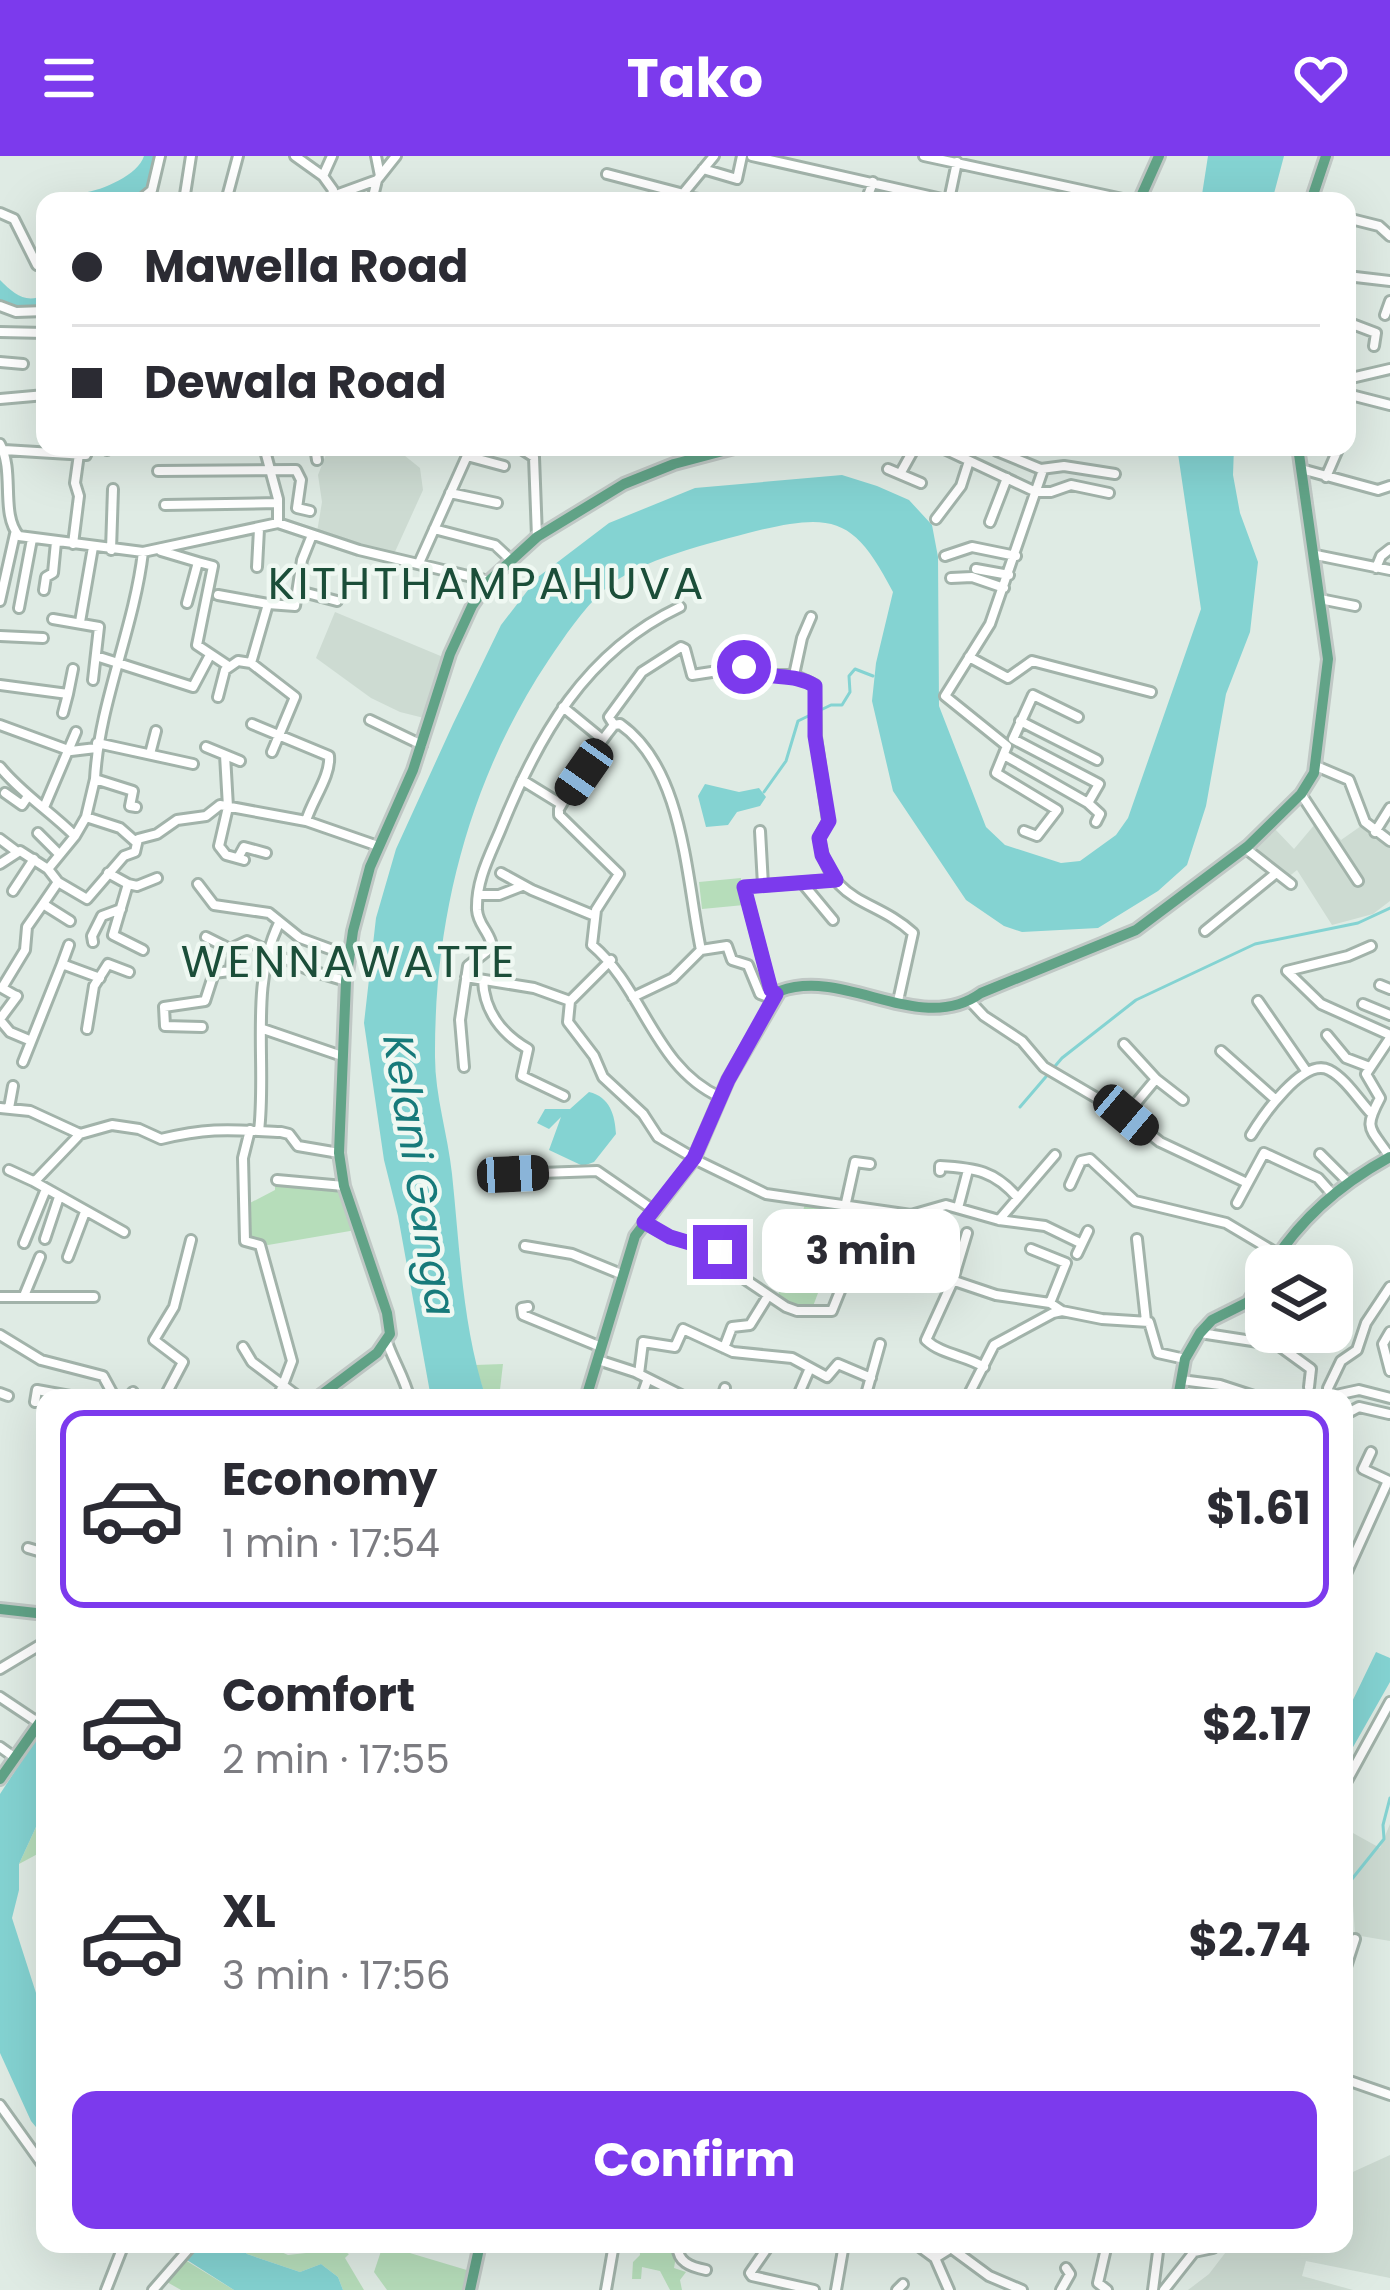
<!DOCTYPE html>
<meta charset="utf-8">
<style>
:root{--surface:#fff;--page:#f2f2f3;--text:#2b2b33;--muted:#7c7c81;--line:#e1e1e2;--accent:#7c3aed}
body{margin:0;font-family:Poppins,sans-serif;background:var(--page);color:var(--text);height:100vh;display:flex;flex-direction:column;font-size:45px;white-space:nowrap}
*{box-sizing:border-box;margin:0}
p{font-size:39px;color:var(--muted)}
.icon{flex:none;width:66px;height:66px;fill:none;stroke:currentColor;stroke-width:2;stroke-linecap:round;stroke-linejoin:round}
.map{position:relative;flex:1;overflow:hidden}
.panel{position:absolute;left:36px;top:1233px;width:1317px;height:864px;display:flex;flex-direction:column;background:var(--surface);border-radius:24px;box-shadow:0 12px 48px #0002}
.panel>*{flex:none}
.guide{position:absolute;left:36px;top:36px;width:1320px;height:264px;border-radius:24px;box-shadow:0 12px 48px #0002;display:grid;align-content:center;height:264px;padding:0 36px;background:var(--surface)}
.tools{position:absolute;left:1245px;top:1089px;display:grid;gap:24px}
.tools a{display:grid;place-items:center;width:108px;height:108px;border-radius:24px;background:var(--surface);box-shadow:0 12px 48px #0002;font-size:60px}
.end{position:absolute;width:54px;height:54px;margin:-27px;border:15px solid #7c3aed;background:#fff;box-shadow:0 0 0 6px #fff}
.from{border-radius:50%}
.bubble{position:absolute;height:84px;border-radius:24px;background:var(--surface);box-shadow:0 12px 48px #0002;font-size:39px;font-weight:700;line-height:84px;text-align:center}
.car{position:absolute;width:36px;height:72px;margin:-36px -18px;border-radius:15px;box-shadow:0 0 9px 3px #0007;background:linear-gradient(#222 24%,#8ab4d8 0 40%,#222 0 76%,#8ab4d8 0 86%,#222 0)}
.guide b{display:flex;align-items:center;gap:42px;height:114px;font-size:45px}
.guide b+b{border-top:3px solid var(--line)}
.guide i{width:30px;height:30px;background:var(--text)}
ul{padding:21px 0 0;list-style:none}
li{display:flex;align-items:center;gap:36px;height:198px;margin:0 24px 18px;padding:0 12px;border:6px solid transparent;border-radius:24px}
li div{flex:1}
li b{display:block;font-size:45px}
li em{font-style:normal;font-weight:700}
li.on{border-color:var(--accent)}
li>.icon{width:108px;height:108px;stroke-width:1.5}
.cta{display:flex;gap:24px;margin-top:auto;padding:24px 36px}
.cta a{flex:1;height:138px;border-radius:24px;background:var(--accent);color:#fff;font-size:48px;font-weight:700;line-height:138px;text-align:center}
header{display:flex;justify-content:space-between;align-items:center;height:156px;padding:0 36px;background:var(--accent);color:#fff;font-size:54px;font-weight:700}
.map>svg:first-child{display:block}
.built{fill:#cddbd2}
.green{fill:#b6ddba}
.water{fill:#84d3d2}
.lines{fill:none;stroke-linecap:round;stroke-linejoin:round}
.stream{stroke:#84d3d2;stroke-width:3}
.minor-casing{stroke:#a2b3aa;stroke-width:14}
.major-casing{stroke:#c0c8c5;stroke-width:16}
.minor{stroke:#fff;stroke-width:8}
.major{stroke:#61a387;stroke-width:10}
.route{stroke:#7c3aed;stroke-width:15}
.labels{text-anchor:middle;stroke-width:9;stroke-linejoin:round;paint-order:stroke}
.water-label{font-size:42px;font-style:italic;fill:#177a7a;stroke:#eff8f2}
.quarter-label{font-size:45px;letter-spacing:3px;fill:#1b4e39;stroke:#eff8f2}
</style>
<header><svg class="icon" aria-label="menu" viewBox="0 0 24 24"><path d="M4 6h16M4 12h16M4 18h16"/></svg>Tako<svg class="icon" aria-label="heart" viewBox="0 0 24 24"><path d="M12 20l-8-8c-3-5 5-10 8-4 3-6 11-1 8 4z"/></svg></header>
<div class="map">
<svg width="1390" height="2134" viewBox="0 0 1390 2134">
<rect width="100%" height="100%" fill="#dfebe4"/>
<!-- built -->
<path class="built" d="M 329,291 L 394,291 L 420,312 L 423,334 L 394,398 L 317,376 L 322,346 L 318,319 Z
M 335,456 L 443,501 L 424,562 L 400,556 L 371,542 L 316,502 Z
M 1321,661 L 1341,684 L 1361,670 L 1373,682 L 1390,689 L 1390,745 L 1373,758 L 1332,769 L 1297,714 L 1287,722 L 1250,694 L 1275,673 L 1294,693 Z
M 1390,1668 L 1390,1785 L 1355,1779 L 1352,1734 L 1344,1729 L 1344,1672 L 1380,1692 Z
M 1390,1999 L 1390,2122 L 1306,2105 L 1302,2120 L 1353,2134 L 1188,2134 L 1209,2118 L 1232,2088 L 1344,2088 L 1344,2020 Z"/>
<!-- green -->
<path class="green" d="M 741,722 L 744,749 L 702,753 L 699,726 Z
M 275,1026 L 341,1033 L 356,1074 L 268,1089 L 248,1084 L 248,1048 L 275,1034 Z
M 805,1048 L 847,1060 L 812,1153 L 797,1152 L 777,1143 Z
M 503,1208 L 499,1242 L 486,1242 L 475,1209 Z
M 45,1645 L 45,1694 L 19,1708 L 36,1671 L 37,1652 Z
M 238,2088 L 263,2088 L 288,2099 L 324,2095 L 305,2095 L 306,2091 L 338,2092 L 349,2098 L 345,2102 L 364,2134 L 343,2134 L 338,2121 L 321,2108 L 300,2116 L 247,2098 Z
M 639,2088 L 678,2088 L 674,2112 L 686,2116 L 680,2124 L 682,2134 L 670,2134 L 660,2115 L 642,2111 L 641,2123 L 632,2123 L 633,2106 L 640,2099 Z
M 383,2089 L 470,2115 L 465,2134 L 387,2134 L 374,2116 Z
M 185,2104 L 234,2134 L 181,2134 L 167,2126 Z"/>
<!-- water -->
<path class="water" d="M 144,0 L 157,0 L 150,29 L 134,45 L 53,45 C 65,37 70,40 83,37 C 103,34 138,19 144,0 Z
M 1208,0 L 1284,0 L 1272,45 L 1201,45 Z
M 0,124 C 14,138 25,148 45,139 L 45,153 L 24,155 L 0,148 Z
M 1177,291 L 1234,291 L 1233,319 L 1240,357 L 1258,406 L 1250,476 L 1226,538 L 1206,650 L 1187,709 L 1158,735 L 1098,772 L 1022,776 L 1004,770 L 966,744 L 893,635 L 872,545 L 876,507 L 893,436 C 855,363 835,356 756,375 C 711,387 639,403 604,434 C 582,454 565,480 548,505 C 470,622 434,761 435,901 C 435,940 448,979 452,1018 C 460,1093 462,1169 486,1242 L 431,1242 L 398,1060 L 384,1004 L 364,867 L 376,762 L 396,693 L 453,568 L 501,469 L 538,421 L 609,367 L 695,332 L 842,319 L 877,330 L 909,344 L 932,369 L 938,401 L 939,550 L 986,671 L 1005,689 L 1061,707 L 1080,705 L 1116,679 L 1128,662 L 1201,453 Z
M 705,628 L 739,636 L 759,632 L 766,641 L 760,650 L 737,656 L 728,669 L 706,671 L 698,640 Z
M 589,936 C 610,941 615,959 616,978 L 594,1006 L 583,1010 L 549,994 L 561,961 L 549,973 L 537,967 L 545,953 L 570,953 Z
M 1376,1496 L 1390,1502 L 1390,1526 L 1344,1607 L 1349,1552 Z
M 45,1569 L 45,1645 L 37,1652 L 36,1671 L 19,1708 L 19,1734 L 12,1762 L 45,1865 L 45,1982 L 31,1965 L 0,1897 L 0,1638 Z
M 162,2088 L 238,2088 L 247,2098 L 300,2116 L 321,2108 L 338,2121 L 343,2134 L 234,2134 Z"/>
<g class="lines">
<!-- stream -->
<path class="stream" d="M 764,636 L 786,605 L 798,565 L 831,549 L 842,549 L 850,536 L 849,520 L 855,513 L 873,520
M 1020,951 L 1062,902 L 1136,844 L 1255,788 L 1358,767 L 1390,752
M 1344,1733 L 1384,1683 L 1383,1669 L 1390,1642"/>
<defs>
<path id="minor" d="M 295,0 L 323,20
M 376,0 L 380,20
M 752,0 L 951,45
M 924,0 L 1132,45
M 703,13 L 737,23 L 742,0
M 607,18 L 680,37
M 333,40 L 377,24
M 679,40 L 711,45
M 949,44 L 957,6
M 139,45 L 152,34 L 160,0
M 184,45 L 191,0
M 226,45 L 238,0
M 331,45 L 333,34 L 323,20 L 332,0
M 372,45 L 377,24 L 396,0
M 677,45 L 714,0
M 866,45 L 873,26
M 0,57 L 14,63 L 37,109
M 1347,62 L 1379,70 L 1390,80
M 1347,120 L 1390,125
M 0,150 L 16,156 L 45,155
M 1385,159 L 1390,145
M 1347,166 L 1376,177 L 1374,190
M 0,176 L 45,177
M 0,206 L 23,208
M 1347,223 L 1390,213
M 1347,238 L 1390,249
M 0,243 L 45,239
M 1347,272 L 1348,270
M 0,288 C 15,316 0,358 19,380 L 143,396 L 278,367 L 359,394 L 489,425
M 107,291 L 107,294
M 264,291 L 278,343 L 278,367
M 315,291 L 317,304
M 940,291 L 1036,336 L 1051,336 L 1071,329 L 1109,337
M 996,291 L 997,295 L 1043,314 L 990,468 L 945,540 L 1007,590 L 996,617 L 1057,654 L 1037,680 L 1024,675
M 4,294 L 86,299 L 89,291
M 523,294 L 534,301 L 537,381
M 467,300 L 504,310
M 888,313 L 921,327
M 1041,313 L 1064,310 L 1115,318
M 1301,313 L 1378,334 L 1390,330
M 158,315 L 296,314 L 301,324 L 297,352 L 310,355
M 900,318 L 915,291
M 1326,321 L 1339,291
M 450,337 L 497,347
M 165,349 L 278,347
M 936,363 L 961,330 L 969,305
M 990,366 L 1007,322
M 434,373 L 495,389 L 511,404
M 73,388 L 79,340 L 75,327 L 79,298
M 111,394 L 113,333
M 161,395 L 198,406 L 187,447
M 1316,399 L 1390,414
M 945,400 L 972,391 L 1016,400
M 198,406 L 213,410 L 197,489 L 227,509
M 419,407 L 471,291
M 257,411 L 259,373
M 1376,412 L 1381,400 L 1390,393
M 976,413 L 1009,419
M 951,422 L 972,421 L 1004,432
M 44,434 L 46,421 L 53,417 L 56,386
M 299,435 L 337,445
M 218,439 L 268,448
M 1320,443 L 1355,450
M 0,445 L 15,378
M 19,452 L 32,383
M 53,463 L 99,471 L 93,524
M 80,466 L 93,391
M 0,480 L 43,482
M 96,500 L 193,531 L 210,499
M 969,501 L 1008,522 L 1032,505 L 1151,536
M 251,507 L 268,448 L 295,450 L 302,404 L 312,379
M 794,519 L 802,482 L 811,461
M 0,529 L 68,538 L 63,557
M 68,538 L 73,513
M 218,541 L 225,514 L 238,505 L 251,507 L 295,541 L 272,596
M 563,551 L 602,583
M 1078,561 L 1033,539 L 1013,583 L 1099,628 L 1088,647
M 370,564 L 422,589
M 1020,565 L 1097,604
M 252,568 L 329,600 C 331,620 312,644 306,665
M 0,569 L 71,595 L 96,592
M 614,569 C 593,595 576,624 559,653 L 559,659 L 619,718 L 596,754 L 592,789 C 644,833 654,911 720,941
M 97,587 L 193,608
M 206,591 L 240,605
M 150,598 L 156,575
M 225,599 L 228,651 L 219,690 L 226,699 L 244,704
M 1004,599 L 1088,647 L 1100,658 L 1096,666
M 1316,610 L 1349,624 L 1365,666 L 1390,685
M 0,611 C 22,638 50,655 75,680 L 86,661 L 95,623
M 522,624 L 561,648
M 5,637 L 22,649 L 28,640
M 1301,638 L 1358,725
M 45,649 L 76,576
M 136,651 L 130,650 L 133,635 L 95,623 C 99,547 134,473 143,396
M 86,661 L 120,672 L 137,687
M 760,675 L 763,729
M 1375,676 L 1390,652
M 38,677 L 59,698
M 0,683 L 16,695
M 1245,692 L 1291,728
M 238,702 L 244,691 L 266,697
M 0,708 L 20,695 L 48,713 L 75,680
M 48,713 L 58,726 L 87,743 L 124,700 L 135,696 L 138,683 L 157,678 L 177,664 L 206,660 L 220,649 L 306,665 L 378,690
M 108,717 L 128,728 L 113,779 L 143,794
M 501,717 L 532,734 L 595,760
M 58,726 L 43,748 L 70,765
M 128,728 L 137,730 L 157,722
M 198,728 L 214,749 L 269,757 L 300,782 L 349,800
M 804,729 L 833,764
M 13,735 L 34,703
M 478,739 L 499,739 L 522,730
M 1205,775 L 1275,718
M 206,781 L 230,793 L 247,785 L 309,814 L 346,825
M 93,786 L 92,780 L 102,760 L 121,753
M 69,789 L 62,808 L 100,822
M 1371,790 L 1348,800 L 1287,815 L 1321,848 L 1390,879
M 701,794 C 686,722 684,613 620,568 L 614,569 L 609,561 L 642,516 L 681,491 L 685,493 L 692,519 L 744,511 L 758,519 L 794,519 L 815,529 L 816,581 L 828,665 L 819,682 C 830,750 874,741 913,777 L 898,845
M 466,821 L 534,832 L 570,845 L 611,804
M 483,824 C 484,855 502,878 528,893 L 522,920 L 564,940
M 1380,829 L 1390,833
M 776,838 L 771,834 L 744,731 L 836,724
M 16,840 L 2,832 L 25,794 L 27,771 L 43,748
M 633,841 L 673,822 L 701,794 L 727,790 L 732,804 L 748,809 L 760,838 L 773,843
M 570,845 L 568,866 L 594,900 L 603,921 L 643,958 L 658,981 L 694,1002
M 970,845 L 984,860 L 1022,885 L 1044,911 L 1126,959 L 1160,986 L 1245,1026
M 1258,845 L 1307,916
M 1363,848 L 1390,859
M 0,863 L 17,840
M 0,864 L 10,876 L 29,884
M 202,871 L 165,870 L 164,851 L 205,845 L 214,817 L 230,815 L 235,792
M 87,873 L 94,830 L 108,808 L 129,816
M 263,873 L 342,900
M 1327,879 L 1346,902 L 1367,910
M 1390,882 L 1366,918 L 1380,942 C 1363,974 1370,971 1390,1001
M 1124,888 L 1156,923 L 1126,959
M 1221,895 L 1276,944
M 23,906 L 62,808
M 464,911 L 460,864 L 468,810 L 487,795 L 491,786 C 487,773 478,768 477,754 C 476,725 489,701 500,675 C 538,580 585,496 680,451
M 1156,923 L 1183,944
M 0,952 L 30,955 L 80,978 L 112,969 L 139,973 L 161,983 C 211,971 231,974 281,976 L 289,978 L 298,990 L 339,997
M 9,952 L 13,930
M 250,974 L 243,1002 L 245,1085 L 260,1089 L 292,1205 L 278,1242
M 259,975 C 267,908 249,829 279,767
M 1251,979 C 1262,961 1303,901 1329,914 C 1345,922 1358,943 1370,956
M 1320,998 L 1349,1027
M 694,1003 L 766,1038 L 911,1059 L 946,1049 L 999,1064 L 1045,1070 L 1080,1087
M 9,1014 L 33,1025 L 37,1023 L 80,978
M 940,1015 L 940,1010 C 976,1012 995,1015 1018,1042
M 513,1018 L 597,1015 L 655,1055
M 277,1024 L 344,1030
M 33,1025 L 124,1076
M 1070,1029 L 1081,1005 L 1090,1003 L 1135,1045 L 1226,1067 L 1278,1098
M 1237,1047 L 1264,997 L 1318,1022 L 1333,1039
M 845,1051 L 855,1006 L 870,1008
M 958,1052 L 968,1014
M 882,1057 L 898,1091 L 925,1115 L 996,1139 L 1050,1147 L 1062,1155
M 999,1064 L 1055,999
M 645,1067 L 670,1081 L 720,1096 L 740,1120 L 786,1151 L 797,1155 L 832,1155 L 855,1098 L 864,1087
M 967,1077 L 952,1127 L 926,1184 C 942,1199 965,1199 984,1211
M 45,1083 L 59,1041
M 1137,1083 L 1146,1165
M 24,1087 L 46,1033
M 525,1090 L 572,1098 L 621,1118
M 1031,1093 L 1066,1107 L 1050,1147
M 1077,1098 L 1088,1075
M 68,1101 L 85,1056
M 24,1140 L 40,1101
M 0,1141 L 94,1141
M 528,1151 L 522,1152 L 523,1159 L 601,1191
M 1390,1176 L 1383,1188 L 1390,1215
M 1200,1177 L 1278,1189 L 1311,1213 L 1309,1231
M 0,1179 L 41,1204 L 103,1220 L 115,1242
M 387,1186 C 394,1206 405,1223 409,1241 L 406,1242
M 243,1191 L 252,1206 L 300,1242
M 724,1192 L 732,1171 L 750,1169 L 768,1140
M 598,1204 L 635,1216 L 687,1242
M 639,1218 L 643,1186 L 675,1191 L 683,1173 L 733,1196 L 792,1202 L 827,1221 L 838,1208 L 871,1222
M 1181,1224 L 1220,1229 L 1260,1242
M 0,1237 L 8,1240
M 129,1242 L 133,1236
M 164,1242 L 183,1206 L 154,1184 L 174,1151 L 191,1084
M 641,1242 L 647,1225
M 722,1242 L 725,1232
M 797,1242 L 810,1212
M 865,1242 L 880,1188
M 967,1242 L 994,1189 L 1053,1157 L 1062,1155 L 1102,1163 L 1149,1166 L 1158,1197 L 1185,1203
M 1390,1242 L 1359,1234 L 1336,1239 L 1328,1237 L 1328,1232 L 1341,1205 L 1357,1194 L 1366,1167 L 1390,1131
M 35,1246 L 37,1234 L 81,1242
M 1344,1259 L 1359,1251 L 1389,1258
M 1371,1296 L 1363,1313 L 1389,1325
M 28,1392 L 45,1397
M 1344,1422 L 1388,1325
M 0,1513 L 45,1486
M 0,1541 L 39,1567
M 0,1591 L 14,1601
M 1344,1630 L 1390,1546
M 1344,1817 L 1355,1783
M 1344,1923 L 1390,1939
M 0,1949 L 45,2012
M 678,2088 C 676,2106 691,2111 706,2114
M 770,2088 L 750,2117 L 752,2120 L 814,2134
M 916,2088 L 935,2102 L 949,2134
M 935,2102 L 951,2092 L 989,2120 L 1022,2134
M 106,2134 L 124,2088
M 153,2134 L 193,2088
M 606,2134 L 614,2088
M 836,2134 L 844,2088
M 897,2134 L 903,2128
M 1061,2134 L 1070,2118 L 1066,2112
M 1107,2134 L 1098,2127 L 1107,2088
M 1153,2134 L 1159,2088
M 1164,2134 L 1194,2096 L 1213,2092"/>
<path id="major" d="M 1139,45 L 1159,0
M 1311,45 L 1326,0
M 1271,1110 C 1300,1063 1342,1027 1390,1001
M 317,1242 L 377,1197 L 390,1178 L 387,1157 L 344,1030 L 339,997 L 346,825 L 353,775 L 370,711 L 413,614 L 450,498 L 472,450 L 489,425 L 537,381 L 624,328 L 674,308 L 738,291
M 586,1242 L 635,1080 L 694,1003 L 728,924 L 780,835 C 846,811 920,881 981,837 L 1136,774 L 1248,690 L 1301,638 L 1314,617 L 1328,503 L 1298,291
M 1178,1242 L 1185,1203 L 1200,1177 L 1212,1164 L 1248,1146 L 1266,1117
M 0,1453 L 45,1458
M 0,1623 L 45,1559
M 470,2134 L 480,2088"/>
</defs>
<!-- minor casing -->
<use href="#minor" class="minor-casing"/>
<!-- major casing -->
<use href="#major" class="major-casing"/>
<!-- minor -->
<use href="#minor" class="minor"/>
<!-- major -->
<use href="#major" class="major"/>
</g>
<g class="lines">
<!-- route -->
<path class="route" d="M 720,1096 L 670,1081 L 644,1066 L 694,1002 L 728,924 L 776,838 L 771,834 L 744,731 L 836,724 L 822,699 L 819,682 L 829,665 L 815,580 L 815,530 C 792,515 766,526 744,511"/>
</g>
<g class="labels">
<!-- water labels -->
<g class="water-label">
<text transform="translate(420 1019) rotate(81)" y="15">Kelani Ganga</text>
</g>
<!-- quarter labels -->
<g class="quarter-label">
<text x="487" y="443">KITHTHAMPAHUVA</text>
<text x="349" y="821">WENNAWATTE</text>
</g>
</g>
</svg>
<div class="tools">
<a><svg class="icon" aria-label="layers" viewBox="0 0 24 24"><path d="M12 4l9 5-9 5-9-5zM3 14l9 5 9-5"/></svg></a>
</div>
<i class="end from" style="left:744px;top:511px"></i>
<i class="end" style="left:720px;top:1096px"></i>
<div class="bubble" style="left:762px;top:1053px;width:198px">3 min</div>
<i class="car" style="left:584px;top:616px;rotate:215deg"></i>
<i class="car" style="left:1126px;top:959px;rotate:130deg"></i>
<i class="car" style="left:513px;top:1018px;rotate:87deg"></i>
<div class="guide">
<b><i class="from"></i>Mawella Road</b>
<b><i></i>Dewala Road</b>
</div>
<section class="panel">
<ul>
<li class="on"><svg class="icon" aria-label="car" viewBox="0 0 24 24"><path d="M5 17H2v-5l4-1 3-4h7l3 4 3 1v5h-3M9 17h6M6 11h13"/><circle cx="7" cy="17" r="2"/><circle cx="17" cy="17" r="2"/></svg><div><b>Economy</b><p>1 min · 17:54</p></div><em>$1.61</em></li>
<li><svg class="icon" aria-label="car" viewBox="0 0 24 24"><path d="M5 17H2v-5l4-1 3-4h7l3 4 3 1v5h-3M9 17h6M6 11h13"/><circle cx="7" cy="17" r="2"/><circle cx="17" cy="17" r="2"/></svg><div><b>Comfort</b><p>2 min · 17:55</p></div><em>$2.17</em></li>
<li><svg class="icon" aria-label="car" viewBox="0 0 24 24"><path d="M5 17H2v-5l4-1 3-4h7l3 4 3 1v5h-3M9 17h6M6 11h13"/><circle cx="7" cy="17" r="2"/><circle cx="17" cy="17" r="2"/></svg><div><b>XL</b><p>3 min · 17:56</p></div><em>$2.74</em></li>
</ul>
<div class="cta"><a>Confirm</a></div>
</section>
</div>
